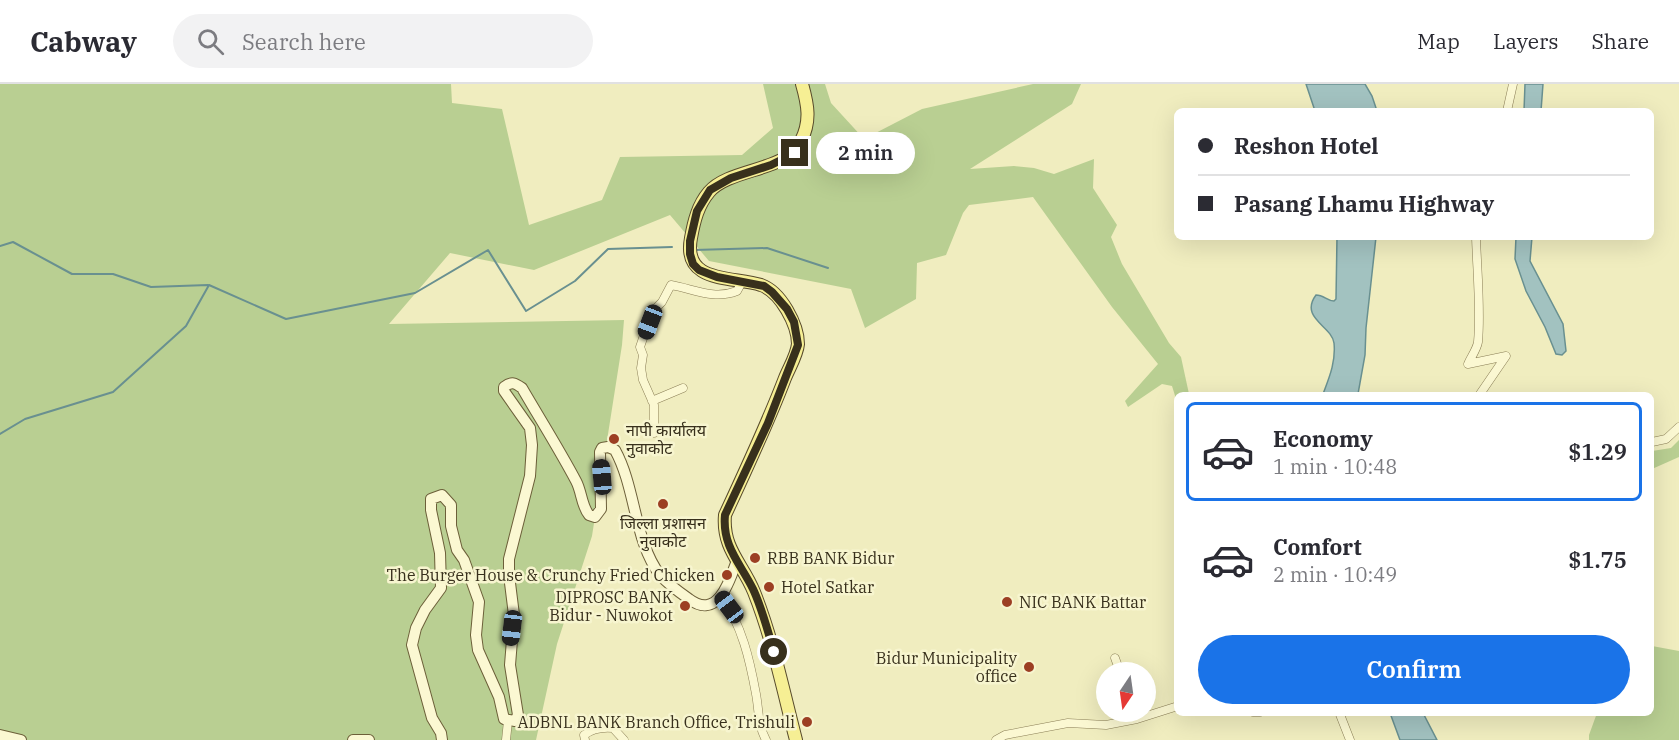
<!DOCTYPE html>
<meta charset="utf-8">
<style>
:root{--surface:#fff;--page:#f2f2f3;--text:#2b2b33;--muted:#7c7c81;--line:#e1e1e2;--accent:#1a73e8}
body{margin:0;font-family:"IBM Plex Serif","Noto Sans Devanagari",serif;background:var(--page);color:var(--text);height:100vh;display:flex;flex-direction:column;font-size:22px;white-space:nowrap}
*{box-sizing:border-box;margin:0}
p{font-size:20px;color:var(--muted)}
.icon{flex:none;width:33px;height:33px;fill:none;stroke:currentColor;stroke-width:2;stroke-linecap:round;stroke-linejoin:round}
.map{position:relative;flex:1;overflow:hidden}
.drawer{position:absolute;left:1174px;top:308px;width:480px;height:324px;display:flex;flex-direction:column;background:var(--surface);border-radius:9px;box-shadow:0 6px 24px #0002}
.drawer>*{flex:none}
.banner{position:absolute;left:1174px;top:24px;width:480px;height:132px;border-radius:9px;box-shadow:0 6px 24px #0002;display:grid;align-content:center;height:132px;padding:0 24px;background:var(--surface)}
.needle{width:39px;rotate:193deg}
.fabs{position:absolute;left:1096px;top:578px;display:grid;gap:12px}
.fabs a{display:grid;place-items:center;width:60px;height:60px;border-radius:50%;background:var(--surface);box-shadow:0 6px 24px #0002;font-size:30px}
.end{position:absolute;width:27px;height:27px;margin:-14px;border:8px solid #38301c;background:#fff;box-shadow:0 0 0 3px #fff}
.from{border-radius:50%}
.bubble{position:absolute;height:42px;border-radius:21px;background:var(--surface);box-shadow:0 6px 24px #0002;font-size:20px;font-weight:600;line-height:42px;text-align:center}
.car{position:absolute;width:18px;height:36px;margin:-18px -9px;border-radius:8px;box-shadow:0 0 4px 2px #0007;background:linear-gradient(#222 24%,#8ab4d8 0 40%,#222 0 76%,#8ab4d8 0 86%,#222 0)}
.banner b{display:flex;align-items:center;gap:21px;height:57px;font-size:22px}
.banner b+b{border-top:2px solid var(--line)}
.banner i{width:15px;height:15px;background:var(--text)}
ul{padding:10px 0 0;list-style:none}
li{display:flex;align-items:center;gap:18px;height:99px;margin:0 12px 9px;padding:0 12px;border:3px solid transparent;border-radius:9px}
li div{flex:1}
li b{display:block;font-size:22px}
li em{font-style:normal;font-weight:600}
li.on{border-color:var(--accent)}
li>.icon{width:54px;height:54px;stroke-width:1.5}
.cta{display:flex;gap:12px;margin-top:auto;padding:12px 24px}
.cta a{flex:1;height:69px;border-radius:36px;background:var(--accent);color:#fff;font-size:24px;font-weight:600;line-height:69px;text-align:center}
header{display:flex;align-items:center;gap:36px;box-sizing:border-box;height:84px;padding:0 30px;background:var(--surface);border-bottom:2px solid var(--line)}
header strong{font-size:28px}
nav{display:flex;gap:33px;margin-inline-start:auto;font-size:21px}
.search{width:420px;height:54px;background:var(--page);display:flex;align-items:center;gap:15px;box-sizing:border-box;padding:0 21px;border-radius:33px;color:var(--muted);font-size:22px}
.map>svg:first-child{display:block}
.green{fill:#b9cf92}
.water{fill:#a2c2c0;stroke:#699090;stroke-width:1.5}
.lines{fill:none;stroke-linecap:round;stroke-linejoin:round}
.stream{stroke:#699090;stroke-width:2}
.street-casing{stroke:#8a7e56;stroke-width:9}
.secondary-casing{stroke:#6c5f39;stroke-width:12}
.primary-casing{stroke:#574a2b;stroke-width:14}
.street{stroke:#fbf8d2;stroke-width:8}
.secondary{stroke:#fbf8d2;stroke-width:10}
.primary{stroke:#f6ef94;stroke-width:12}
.route{stroke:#38301c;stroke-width:8}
.poi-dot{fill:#9c3f23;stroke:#f7f5cf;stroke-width:2}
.labels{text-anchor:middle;stroke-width:5;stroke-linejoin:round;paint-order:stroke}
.poi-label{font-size:16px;fill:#38301c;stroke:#f7f5cf;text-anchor:start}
</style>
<header>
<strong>Cabway</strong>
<div class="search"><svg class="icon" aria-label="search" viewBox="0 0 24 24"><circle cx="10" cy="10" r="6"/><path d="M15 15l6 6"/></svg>Search here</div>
<nav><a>Map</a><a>Layers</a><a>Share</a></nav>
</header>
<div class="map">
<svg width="1679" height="656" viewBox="0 0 1679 656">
<rect width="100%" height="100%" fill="#f0edbf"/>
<!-- green -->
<path class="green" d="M 0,0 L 451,0 L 452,19 L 502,25 L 529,141 L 602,116 L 620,73 L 742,71 L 773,44 L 763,0 L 825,0 L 831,19 L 864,55 L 922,25 L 1033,0 L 1081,0 L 1072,20 L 970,85 L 1014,82 L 1034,84 L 1054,90 L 1094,75 L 1093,104 L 1117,141 L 1111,153 L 1122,180 L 1169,259 L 1181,273 L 1189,310 L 1178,310 L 1177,318 L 1172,302 L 1162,300 L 1128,323 L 1125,317 L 1158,280 L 1112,223 L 1033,113 L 969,121 L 963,129 L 946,171 L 917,179 L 916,215 L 865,244 L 851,205 L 709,177 L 670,131 L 534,186 L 450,169 L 389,240 L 624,236 L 622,261 L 592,452 L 557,560 L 536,656 L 0,656 Z
M 1679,356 L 1679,373 L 1652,385 L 1652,367 L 1671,364 Z
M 1652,562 L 1679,567 L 1679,656 L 1589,656 L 1589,651 L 1597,629 L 1652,628 Z"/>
<!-- water -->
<path class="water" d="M 1306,0 L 1365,0 L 1372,12 L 1377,27 L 1315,27 Z
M 1525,0 L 1543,0 L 1541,27 L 1524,27 Z
M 1337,153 L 1376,153 L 1366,244 L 1365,271 L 1358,310 L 1323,310 C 1329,294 1336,278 1334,259 C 1332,242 1299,234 1316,211 C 1324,211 1327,217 1334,217 L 1336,215 Z
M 1516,153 L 1532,153 L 1530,177 L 1563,240 L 1566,267 L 1562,271 L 1556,270 L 1545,243 L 1526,207 L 1515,175 Z
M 1390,629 L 1423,629 L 1437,656 L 1400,656 Z"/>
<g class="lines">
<!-- stream -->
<path class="stream" d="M 0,162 L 13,158 L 72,190 L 113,190 L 151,203 L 208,201
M 694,166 L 767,164 L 828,184
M 0,350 L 25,335 L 113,308 L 186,242 L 209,201 L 286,235 L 415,209 L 488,166 L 526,227 L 575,197 L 608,165 L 672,163"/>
<defs>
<path id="street" d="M 1507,27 L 1513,0
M 1476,153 C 1477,186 1481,226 1478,258 C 1477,265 1471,273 1468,280 L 1506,272 L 1480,310
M 652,317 L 683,304
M 654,349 L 654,321 L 643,296 L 641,284 L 643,271 L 640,263 L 652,228 L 662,218 L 671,201 C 694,205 714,216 737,207 L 743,196
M 1652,358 L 1666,355 L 1679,343
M 721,513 C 742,540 750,577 756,610 C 759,626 758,642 766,656
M 1115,574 L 1120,588
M 1253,628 L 1260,628
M 1339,628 L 1350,656
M 506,656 L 508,637
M 585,656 L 584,651 C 592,645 602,643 613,644 L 624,656
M 996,656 L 1005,651 L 1068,639 L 1106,641 L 1137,635 L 1178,622"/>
<path id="secondary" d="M 0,651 L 21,656
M 353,656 L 369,656
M 442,656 L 441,649 L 432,634 L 412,561 L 416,544 L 425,526 L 441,504 L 440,469 L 431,426 L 431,415 L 442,411 L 451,421 L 451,442 L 457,466 L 464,476 L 479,518 L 476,551 L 478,566 L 499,613 L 504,635 L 515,637 L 518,631 L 510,581 L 514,531 L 509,491 L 509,475 L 530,392 L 532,361 L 530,344 L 504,307 L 504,303 C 512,297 515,299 522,304 C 540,335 559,365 576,397 C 582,408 581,421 589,431 L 595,433 L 601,425 L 600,368 L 602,364 L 608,363 L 615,366 C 636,404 634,457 660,491 C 668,500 679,508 689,515 C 717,536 729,499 736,479"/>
<path id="primary" d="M 796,656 C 783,606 773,556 754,508 C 743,480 722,465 725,431 C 746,386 767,341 785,294 C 789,284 797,271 798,260 C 798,241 781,208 761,201 C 733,192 682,200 691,154 C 694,137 698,121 709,108 C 724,90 762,87 783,75 C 786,73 792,71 795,69 C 798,66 800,60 801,57 C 811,37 808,21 802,0"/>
</defs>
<!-- street casing -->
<use href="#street" class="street-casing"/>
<!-- secondary casing -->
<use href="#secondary" class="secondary-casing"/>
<!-- primary casing -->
<use href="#primary" class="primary-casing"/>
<!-- street -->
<use href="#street" class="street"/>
<!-- secondary -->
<use href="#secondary" class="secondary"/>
<!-- primary -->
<use href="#primary" class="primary"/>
</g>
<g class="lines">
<!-- route -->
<path class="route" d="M 774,568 C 768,548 762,524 753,505 C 740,479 722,462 725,431 L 768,339 L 798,261 L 794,238 L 787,225 L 772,208 L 764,202 L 717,193 L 699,186 L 693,180 L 690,170 L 690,157 L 697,127 L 710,106 L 731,94 L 771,81 L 795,69"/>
</g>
<!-- markers -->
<g class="poi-dot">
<circle cx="614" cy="355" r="6"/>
<circle cx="663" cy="420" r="6"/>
<circle cx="755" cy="474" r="6"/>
<circle cx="727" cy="491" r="6"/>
<circle cx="769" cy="503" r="6"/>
<circle cx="1007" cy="518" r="6"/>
<circle cx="685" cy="522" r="6"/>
<circle cx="1029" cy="583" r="6"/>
<circle cx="807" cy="638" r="6"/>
</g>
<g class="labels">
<!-- poi labels -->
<g class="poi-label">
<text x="626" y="352">नापी कार्यालय<tspan x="626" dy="18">नुवाकोट</tspan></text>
<text x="663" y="445" text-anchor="middle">जिल्ला प्रशासन<tspan x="663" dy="18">नुवाकोट</tspan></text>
<text x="767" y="480">RBB BANK Bidur</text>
<text x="715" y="497" text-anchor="end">The Burger House &amp; Crunchy Fried Chicken</text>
<text x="781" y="509">Hotel Satkar</text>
<text x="673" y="519" text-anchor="end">DIPROSC BANK<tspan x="673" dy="18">Bidur - Nuwokot</tspan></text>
<text x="1019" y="524">NIC BANK Battar</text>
<text x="1017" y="580" text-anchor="end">Bidur Municipality<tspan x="1017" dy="18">office</tspan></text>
<text x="795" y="644" text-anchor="end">ADBNL BANK Branch Office, Trishuli</text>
</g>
</g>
</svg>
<div class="fabs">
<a><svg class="needle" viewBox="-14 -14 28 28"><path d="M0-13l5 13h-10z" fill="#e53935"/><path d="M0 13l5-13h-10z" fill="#7c7c81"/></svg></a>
</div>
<i class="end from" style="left:774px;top:568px"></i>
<i class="end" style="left:795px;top:69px"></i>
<div class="bubble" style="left:816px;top:48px;width:99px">2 min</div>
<i class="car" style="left:650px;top:238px;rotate:201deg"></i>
<i class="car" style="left:602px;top:393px;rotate:355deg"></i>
<i class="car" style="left:729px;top:523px;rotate:323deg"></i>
<i class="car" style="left:512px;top:544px;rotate:187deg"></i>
<div class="banner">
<b><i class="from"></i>Reshon Hotel</b>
<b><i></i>Pasang Lhamu Highway</b>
</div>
<section class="drawer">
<ul>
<li class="on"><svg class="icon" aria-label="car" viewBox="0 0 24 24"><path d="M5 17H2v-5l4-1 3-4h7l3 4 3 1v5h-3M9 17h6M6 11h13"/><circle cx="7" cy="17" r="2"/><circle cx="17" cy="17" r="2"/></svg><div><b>Economy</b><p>1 min · 10:48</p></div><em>$1.29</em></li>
<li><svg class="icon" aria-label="car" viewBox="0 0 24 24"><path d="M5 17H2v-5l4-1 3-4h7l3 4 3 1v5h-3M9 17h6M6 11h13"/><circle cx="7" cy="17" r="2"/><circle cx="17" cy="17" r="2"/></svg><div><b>Comfort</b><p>2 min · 10:49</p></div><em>$1.75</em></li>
</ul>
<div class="cta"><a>Confirm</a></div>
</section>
</div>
